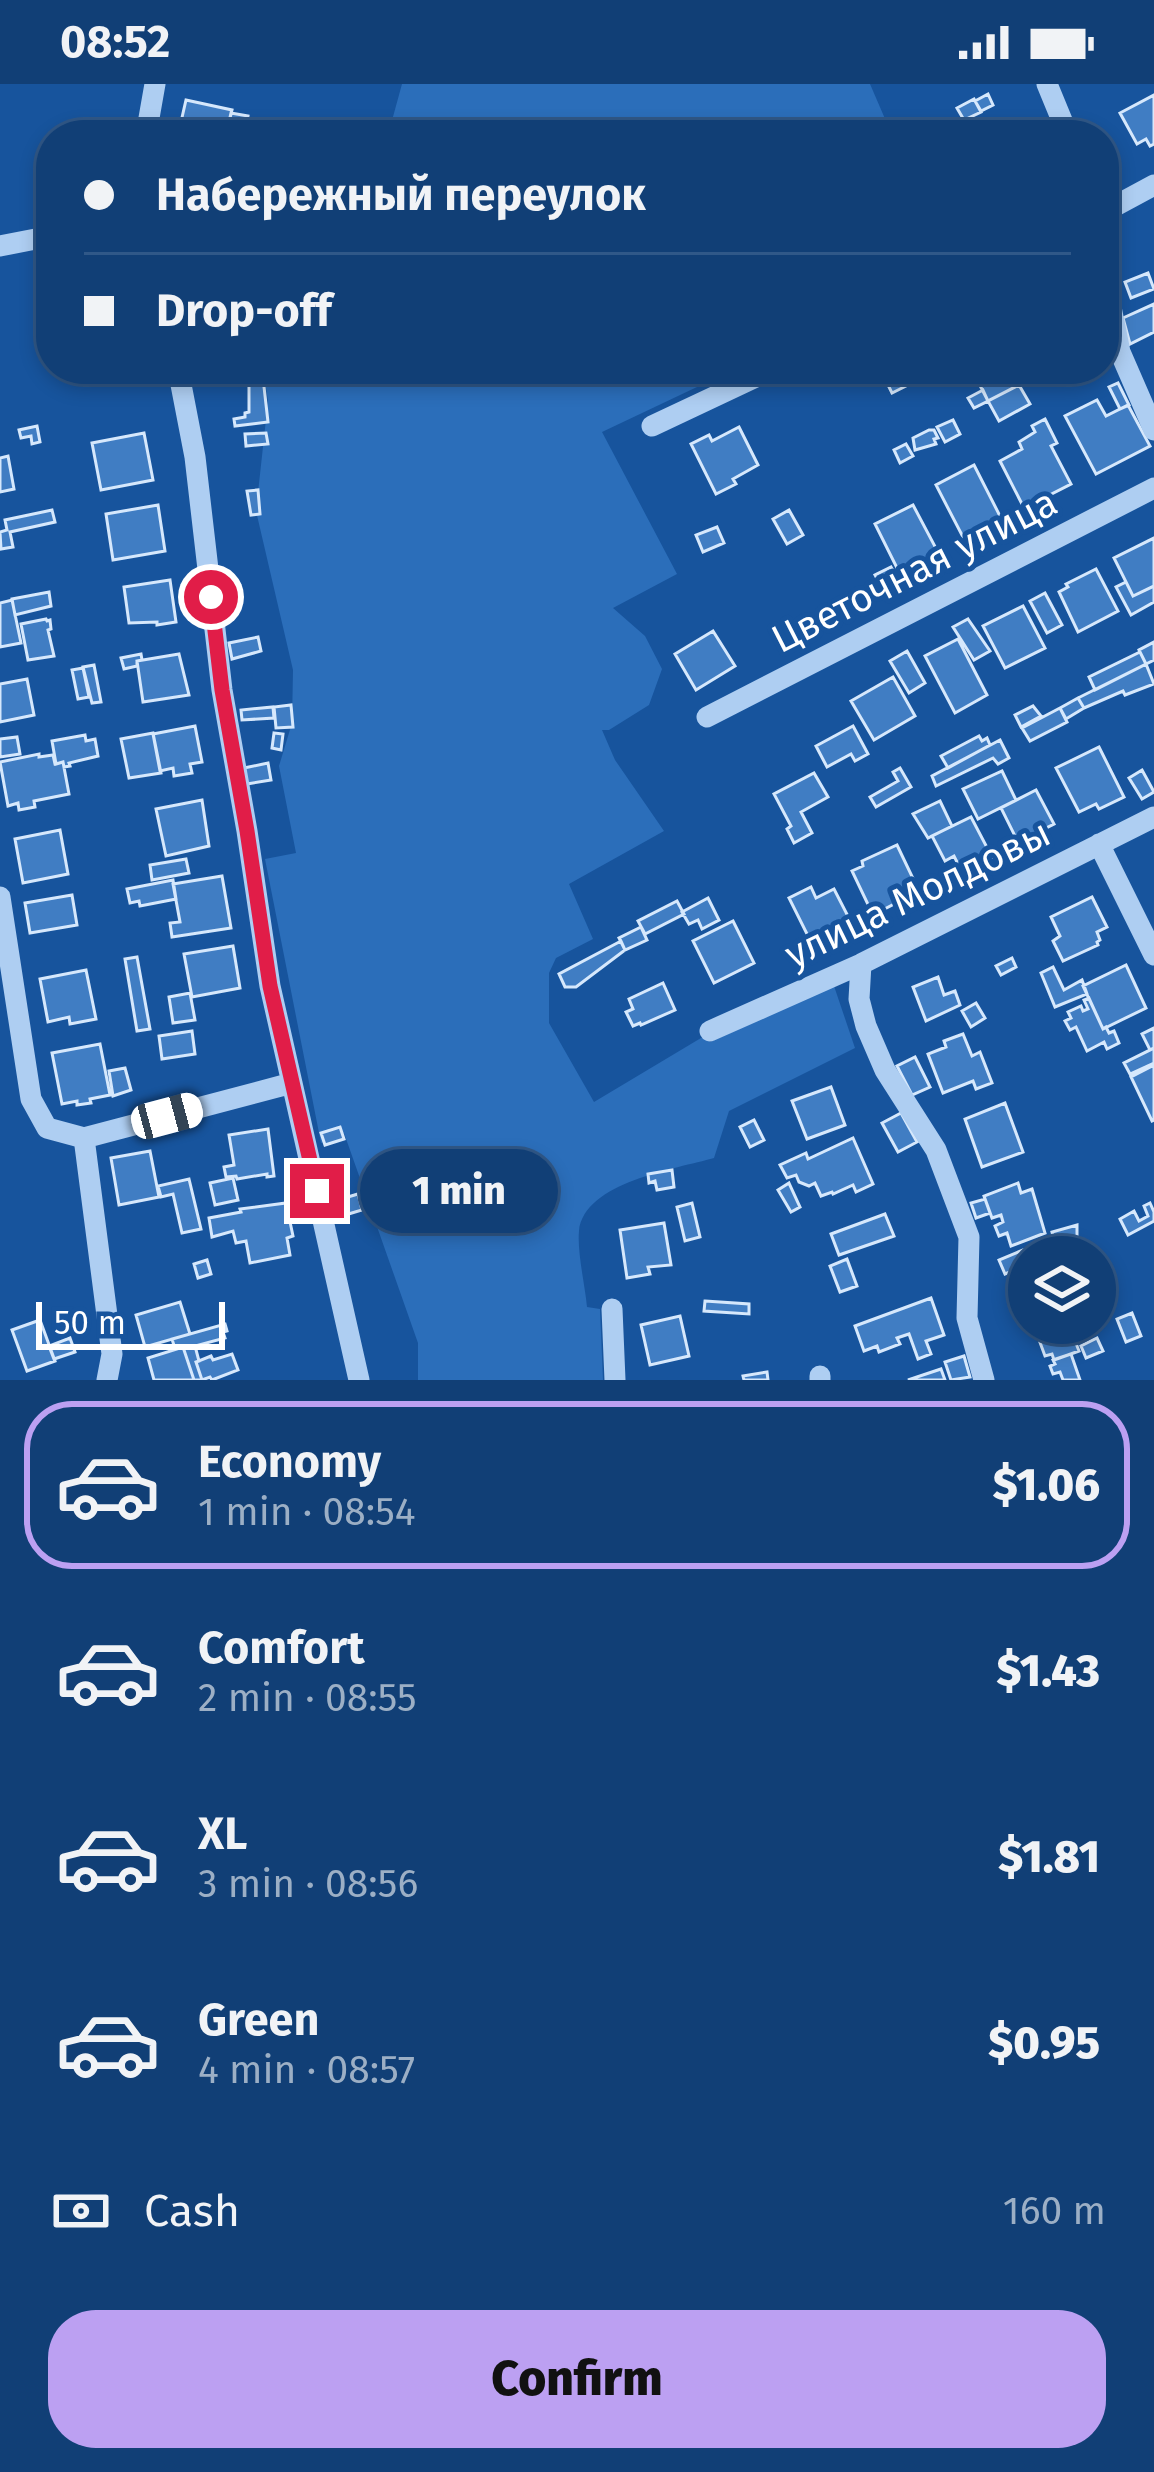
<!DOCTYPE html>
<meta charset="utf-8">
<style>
:root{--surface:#113f76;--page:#1a467b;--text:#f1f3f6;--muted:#9cafc5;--line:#305888;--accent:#bca0f2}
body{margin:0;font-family:"Fira Sans",sans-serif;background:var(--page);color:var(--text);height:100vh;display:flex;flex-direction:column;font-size:45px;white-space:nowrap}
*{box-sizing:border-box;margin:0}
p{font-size:39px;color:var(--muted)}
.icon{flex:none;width:66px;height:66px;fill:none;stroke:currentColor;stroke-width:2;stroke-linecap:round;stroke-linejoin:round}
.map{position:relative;height:1296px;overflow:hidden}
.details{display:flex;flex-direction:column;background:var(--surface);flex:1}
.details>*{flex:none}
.hud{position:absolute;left:36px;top:36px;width:1083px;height:264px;border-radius:48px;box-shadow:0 6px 18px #0003,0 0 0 3px var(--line);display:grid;align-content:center;height:264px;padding:0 48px;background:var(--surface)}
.buttons{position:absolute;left:1008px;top:1152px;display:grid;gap:24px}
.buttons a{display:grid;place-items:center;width:108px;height:108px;border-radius:50%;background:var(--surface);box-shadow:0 6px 18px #0003,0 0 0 3px var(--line);font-size:60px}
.scale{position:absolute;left:36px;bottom:30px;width:189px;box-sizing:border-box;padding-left:12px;border:6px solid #fff;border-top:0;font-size:33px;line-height:42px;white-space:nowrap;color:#fff;-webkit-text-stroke:9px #17549d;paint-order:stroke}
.end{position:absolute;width:54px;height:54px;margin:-27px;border:15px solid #e11d48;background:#fff;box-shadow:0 0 0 6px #fff}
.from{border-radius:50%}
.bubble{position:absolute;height:84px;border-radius:42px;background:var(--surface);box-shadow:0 6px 18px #0003,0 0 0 3px var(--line);font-size:39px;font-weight:800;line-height:84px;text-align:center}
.car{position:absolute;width:36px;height:72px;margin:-36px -18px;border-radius:15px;box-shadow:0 0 9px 3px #0007;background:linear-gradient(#fff 24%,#345 0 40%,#fff 0 76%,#345 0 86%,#fff 0)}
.hud b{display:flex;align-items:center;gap:42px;height:114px;font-size:45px}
.hud b+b{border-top:3px solid var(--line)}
.hud i{width:30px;height:30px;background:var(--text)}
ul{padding:21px 0 0;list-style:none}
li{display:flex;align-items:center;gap:36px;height:168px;margin:0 24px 18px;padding:0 24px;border:6px solid transparent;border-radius:48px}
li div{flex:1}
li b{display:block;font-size:45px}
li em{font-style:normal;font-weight:800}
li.on{border-color:var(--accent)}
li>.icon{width:108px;height:108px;stroke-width:1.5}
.pay{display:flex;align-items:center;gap:30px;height:132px;padding:0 48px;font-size:45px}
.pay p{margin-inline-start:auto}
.action{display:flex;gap:24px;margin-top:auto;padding:24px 48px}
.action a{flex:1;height:138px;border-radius:48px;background:var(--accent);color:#111;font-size:48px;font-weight:800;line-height:138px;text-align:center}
.status{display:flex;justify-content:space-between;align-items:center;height:84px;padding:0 60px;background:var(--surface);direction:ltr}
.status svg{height:33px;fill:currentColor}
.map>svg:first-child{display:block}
.green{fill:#2b6eba}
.building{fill:#407dc3;stroke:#d6e8fc;stroke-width:3}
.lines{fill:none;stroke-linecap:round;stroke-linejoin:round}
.minor{stroke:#aecef2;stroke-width:21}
.route{stroke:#e11d48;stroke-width:15}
.labels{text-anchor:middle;stroke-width:10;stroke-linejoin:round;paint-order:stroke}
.street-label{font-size:39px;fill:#fff;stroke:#17549d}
</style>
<div class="status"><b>08:52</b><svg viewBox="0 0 49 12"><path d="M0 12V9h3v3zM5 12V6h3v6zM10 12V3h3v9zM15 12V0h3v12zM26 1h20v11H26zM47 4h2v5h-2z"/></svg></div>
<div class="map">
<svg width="1154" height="1296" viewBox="0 0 1154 1296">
<rect width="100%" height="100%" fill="#17549d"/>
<!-- green -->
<path class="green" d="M 402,0 L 870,0 L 892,51 L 388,51 Z
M 263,285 L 735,285 L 602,348 L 677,490 L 613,524 L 645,552 L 662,585 L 649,621 L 609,646 L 602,646 L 615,676 L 664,747 L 569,800 L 593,855 L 556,874 L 549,889 L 549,939 L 594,1018 L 706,951 L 710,958 L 834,902 L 855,964 L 729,1027 L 714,1074 C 676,1085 584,1098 579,1147 C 577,1168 585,1201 587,1223 L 600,1225 L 603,1296 L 418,1296 L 418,1259 L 344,1049 L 321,1059 L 265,775 L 296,769 L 279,682 L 292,639 L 293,586 L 256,427 L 268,317 Z"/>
<!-- building -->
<path class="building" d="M 988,10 L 993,21 L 981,27 L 975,17 Z
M 1154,11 L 1154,60 L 1150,62 L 1146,55 L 1137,60 L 1120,29 Z
M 974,15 L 981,28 L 964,36 L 957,24 Z
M 186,16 L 232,26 L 226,51 L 178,51 Z
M 231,29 L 248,32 L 245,51 L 226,51 Z
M 358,42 L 377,45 L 376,51 L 356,51 Z
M 1148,189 L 1154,205 L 1131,214 L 1125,198 Z
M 1154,220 L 1154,248 L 1130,260 L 1123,234 Z
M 230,285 L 262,285 L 268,338 L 235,342 L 234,335 L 245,333 L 245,329 L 249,328 L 249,295 L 232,297 Z
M 880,285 L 940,285 L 892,309 Z
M 985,285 L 1011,285 L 1019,301 L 988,317 L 974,290 Z
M 1118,299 L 1129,321 L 1120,325 L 1109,303 Z
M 1019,301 L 1030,320 L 999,337 L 988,317 Z
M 983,306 L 988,317 L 974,324 L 968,314 Z
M 1097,316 L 1106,332 L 1128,321 L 1150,362 L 1096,390 L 1065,332 Z
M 1045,335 L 1057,359 L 1051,362 L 1071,400 L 1024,424 L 1000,377 L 1022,365 L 1019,358 L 1035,348 L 1032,342 Z
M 953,336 L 960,350 L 945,358 L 937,343 Z
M 37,342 L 40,358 L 32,360 L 31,352 L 21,354 L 19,346 Z
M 739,343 L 758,381 L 733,395 L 736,400 L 716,410 L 691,360 L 709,351 L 712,357 Z
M 929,346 L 934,346 L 938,354 L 934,355 L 936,360 L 915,366 L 913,354 Z
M 144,349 L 153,396 L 101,406 L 92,359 Z
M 266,349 L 268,360 L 246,362 L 245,350 Z
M 906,360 L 913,372 L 900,379 L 894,366 Z
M 8,372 L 14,405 L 0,408 L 0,374 Z
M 974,381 L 1002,436 L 964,455 L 936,401 Z
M 258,406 L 260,430 L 251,431 L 247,407 Z
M 158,421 L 165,467 L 113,476 L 106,430 Z
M 913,421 L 939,470 L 900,490 L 875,440 Z
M 52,426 L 55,438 L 10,448 L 13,463 L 1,465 L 0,448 L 7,446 L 5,436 Z
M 789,426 L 803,451 L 787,460 L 773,435 Z
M 717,443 L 724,459 L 703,468 L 696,451 Z
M 1154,454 L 1154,502 L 1133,512 L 1114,474 Z
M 891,483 L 899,498 L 883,506 L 875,491 Z
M 1096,485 L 1118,527 L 1078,548 L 1059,508 L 1068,503 L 1066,500 Z
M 170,496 L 176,538 L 157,541 L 157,538 L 129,539 L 124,503 Z
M 1126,498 L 1133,512 L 1154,502 L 1154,518 L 1131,531 L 1116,503 Z
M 49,508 L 51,522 L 15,531 L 12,515 Z
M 1045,509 L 1062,541 L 1047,549 L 1030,517 Z
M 12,516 L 21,559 L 0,563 L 0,519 Z
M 1023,522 L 1045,564 L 1005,584 L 983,542 Z
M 46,535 L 47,537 L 50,536 L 51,545 L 48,546 L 54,572 L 28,576 L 21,540 Z
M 968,535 L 990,567 L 974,576 L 953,543 Z
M 713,547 L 735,582 L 696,606 L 675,570 Z
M 258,553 L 261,567 L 232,575 L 229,559 Z
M 958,555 L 987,611 L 955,629 L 925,572 Z
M 1154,558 L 1154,576 L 1146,580 L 1139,566 Z
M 907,567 L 925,599 L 909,609 L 890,577 Z
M 1140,568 L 1146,580 L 1095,606 L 1089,593 Z
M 141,570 L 142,576 L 137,577 L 137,582 L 124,585 L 121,574 Z
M 179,570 L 189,611 L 143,618 L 137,577 Z
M 1146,580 L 1154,600 L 1125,611 L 1123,607 L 1084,624 L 1078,614 Z
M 94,581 L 101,618 L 92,619 L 83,583 Z
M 83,584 L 89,613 L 78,615 L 72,586 Z
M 893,593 L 915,632 L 874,656 L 851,617 Z
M 27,595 L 34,631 L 0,638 L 0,600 Z
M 1078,614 L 1084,624 L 1066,635 L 1060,624 Z
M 291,621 L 293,643 L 276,644 L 274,623 Z
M 1033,622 L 1041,632 L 1021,643 L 1015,631 Z
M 273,623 L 274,634 L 242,636 L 241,626 Z
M 1060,624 L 1067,638 L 1030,657 L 1022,644 Z
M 195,642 L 202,678 L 190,680 L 192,689 L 174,692 L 173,684 L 160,687 L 153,650 Z
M 853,642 L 868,670 L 855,677 L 851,670 L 827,683 L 816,662 Z
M 153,649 L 161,689 L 129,694 L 121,655 Z
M 274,649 L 283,650 L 281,666 L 272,664 Z
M 85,651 L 86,657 L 95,655 L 98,672 L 69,679 L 70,682 L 64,683 L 63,678 L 56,680 L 52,657 Z
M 979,652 L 982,657 L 987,654 L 990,661 L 948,684 L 941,672 Z
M 17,653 L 20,670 L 0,673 L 0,655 Z
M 1000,656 L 1009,674 L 998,680 L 993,674 L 936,702 L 932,692 Z
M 1099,663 L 1124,713 L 1099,725 L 1096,720 L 1079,728 L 1056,684 Z
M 39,670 L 39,673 L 53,671 L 55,680 L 63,678 L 69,710 L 34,717 L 35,723 L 19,726 L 18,719 L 8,722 L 0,678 Z
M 268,679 L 271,696 L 247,700 L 244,684 Z
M 900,684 L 911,703 L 876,723 L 870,713 L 898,697 L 893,688 Z
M 1142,686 L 1154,708 L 1142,715 L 1129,694 Z
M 1002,687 L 1016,716 L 978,735 L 963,705 Z
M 814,689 L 828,713 L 801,728 L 812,749 L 794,759 L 787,745 L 791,742 L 774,710 Z
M 1036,706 L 1054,740 L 1018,758 L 1001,724 Z
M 202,716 L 209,762 L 166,772 L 156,725 Z
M 940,717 L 952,742 L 928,754 L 913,730 Z
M 971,733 L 992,773 L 962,788 L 954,772 L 945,777 L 932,752 Z
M 60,746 L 68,790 L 23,799 L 15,755 Z
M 897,761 L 919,807 L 873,831 L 852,787 L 863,782 L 862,777 Z
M 186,775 L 189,789 L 152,796 L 150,781 Z
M 222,792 L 231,844 L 172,853 L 170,839 L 180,838 L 173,800 Z
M 173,796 L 176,815 L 140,822 L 139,817 L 130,819 L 127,805 Z
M 811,803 L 816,814 L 834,805 L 852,840 L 812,860 L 789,814 Z
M 72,811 L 77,841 L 30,849 L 25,819 Z
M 1092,813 L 1107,843 L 1097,848 L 1100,856 L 1097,858 L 1098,861 L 1063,877 L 1053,857 L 1060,852 L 1051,833 Z
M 708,814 L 719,836 L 702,845 L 698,836 L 689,840 L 682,828 Z
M 677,817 L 684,830 L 645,850 L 638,837 Z
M 733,837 L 754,879 L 714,899 L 693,857 Z
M 641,843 L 647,856 L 625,866 L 619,854 Z
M 621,857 L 625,866 L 576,903 L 565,903 L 559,890 Z
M 233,862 L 240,904 L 192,913 L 184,870 Z
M 137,873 L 150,945 L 137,947 L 125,875 Z
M 1012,874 L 1016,883 L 1001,891 L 996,882 Z
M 1126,881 L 1146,924 L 1103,945 L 1083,902 Z
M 1053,883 L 1064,906 L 1082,896 L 1087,910 L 1055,923 L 1041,889 Z
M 86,886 L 96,935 L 70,940 L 69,933 L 48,938 L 40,895 Z
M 938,893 L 944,911 L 955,907 L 960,921 L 926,937 L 913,903 Z
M 663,899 L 675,926 L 641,941 L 640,939 L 633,942 L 626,928 L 633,925 L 629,915 Z
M 190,909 L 195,936 L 173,939 L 169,913 Z
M 1089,914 L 1103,945 L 1106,943 L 1109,949 L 1114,947 L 1119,959 L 1107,965 L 1104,958 L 1087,967 L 1076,943 L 1070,946 L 1065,937 L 1071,934 L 1068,928 L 1081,922 L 1083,927 L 1088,925 L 1084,916 Z
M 976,919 L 985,934 L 971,943 L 962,927 Z
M 1154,944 L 1154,964 L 1150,966 L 1142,950 Z
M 192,947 L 195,970 L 162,975 L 159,952 Z
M 963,950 L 972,972 L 980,968 L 992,999 L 976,1005 L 973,997 L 943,1009 L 928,970 L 946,963 L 944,957 Z
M 100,960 L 110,1011 L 90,1015 L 91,1019 L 77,1021 L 77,1017 L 62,1020 L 52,969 Z
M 1154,964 L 1154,979 L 1130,990 L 1124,979 Z
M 915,973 L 930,1003 L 912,1011 L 897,982 Z
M 1154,981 L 1154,1036 L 1152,1037 L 1131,993 Z
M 125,984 L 131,1006 L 113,1012 L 109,987 Z
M 831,1003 L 845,1041 L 807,1055 L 792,1017 Z
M 1005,1019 L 1023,1068 L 982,1083 L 965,1035 Z
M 901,1029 L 917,1058 L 898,1068 L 882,1039 Z
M 754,1036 L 764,1056 L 750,1063 L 740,1043 Z
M 340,1043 L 344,1055 L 325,1061 L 321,1049 Z
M 268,1045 L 274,1092 L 267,1093 L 267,1090 L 237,1095 L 236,1092 L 226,1093 L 224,1083 L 234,1081 L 229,1051 Z
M 853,1054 L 873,1100 L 856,1108 L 853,1101 L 833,1110 L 832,1108 L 821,1112 L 815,1099 L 809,1102 L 799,1098 L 796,1091 L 787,1094 L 780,1081 L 806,1069 L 808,1075 Z
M 150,1067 L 159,1113 L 119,1121 L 111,1074 Z
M 672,1086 L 674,1103 L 657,1106 L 655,1097 L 649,1099 L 648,1090 Z
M 233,1094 L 238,1116 L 215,1121 L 210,1099 Z
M 189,1095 L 201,1145 L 182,1149 L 173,1110 L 161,1113 L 158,1102 Z
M 789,1099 L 800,1123 L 791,1128 L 778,1106 Z
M 1018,1099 L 1021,1109 L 1032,1105 L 1045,1149 L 1011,1162 L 1007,1149 L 999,1152 L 995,1142 L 1003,1138 L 1001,1131 L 992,1134 L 984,1112 Z
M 358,1110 L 362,1126 L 345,1131 L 341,1115 Z
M 985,1115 L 990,1129 L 976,1134 L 971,1119 Z
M 286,1119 L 293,1152 L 287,1154 L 290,1171 L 250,1179 L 246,1157 L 236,1159 L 233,1147 L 212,1153 L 209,1134 L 241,1128 L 240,1125 Z
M 692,1119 L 700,1153 L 685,1157 L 677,1123 Z
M 1150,1119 L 1154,1128 L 1154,1137 L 1128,1151 L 1120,1135 L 1134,1127 L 1139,1137 L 1148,1132 L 1144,1122 Z
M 885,1130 L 894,1152 L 839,1171 L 831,1150 Z
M 664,1139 L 671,1181 L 648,1183 L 650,1190 L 627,1194 L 620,1146 Z
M 1077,1141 L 1077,1153 L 1055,1160 L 1052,1148 Z
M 1023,1166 L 1029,1180 L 1005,1190 L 999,1176 Z
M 847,1175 L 857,1202 L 840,1208 L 830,1182 Z
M 207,1176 L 211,1190 L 198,1194 L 194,1180 Z
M 931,1214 L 944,1251 L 926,1257 L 931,1270 L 918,1275 L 909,1250 L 897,1254 L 900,1260 L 879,1268 L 877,1262 L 864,1267 L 855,1242 Z
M 705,1217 L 749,1220 L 749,1230 L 704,1227 Z
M 180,1218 L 190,1250 L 145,1263 L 136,1231 Z
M 1132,1229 L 1141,1252 L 1126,1258 L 1117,1235 Z
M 680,1232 L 689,1272 L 650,1281 L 641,1241 Z
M 40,1236 L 55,1277 L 27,1287 L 12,1246 Z
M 1040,1239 L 1068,1239 L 1079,1267 L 1054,1276 L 1052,1270 L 1045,1272 L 1038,1253 L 1044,1251 Z
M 225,1240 L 227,1247 L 223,1248 L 225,1254 L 195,1262 L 199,1277 L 196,1278 L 202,1296 L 194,1296 L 183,1263 L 175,1265 L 172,1255 Z
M 70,1254 L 75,1268 L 54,1275 L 49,1262 Z
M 1097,1254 L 1103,1267 L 1086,1274 L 1081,1262 Z
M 183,1263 L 194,1296 L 154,1296 L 148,1274 Z
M 232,1270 L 238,1286 L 212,1296 L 210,1293 L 202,1296 L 196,1278 L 211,1272 L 213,1276 Z
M 1071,1270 L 1080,1296 L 1063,1296 L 1060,1288 L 1053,1290 L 1050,1282 L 1055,1280 L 1053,1276 Z
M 964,1272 L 970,1293 L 951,1296 L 945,1278 Z
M 941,1285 L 945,1296 L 908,1296 Z
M 767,1288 L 768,1296 L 744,1296 L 743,1292 Z"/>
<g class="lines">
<!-- minor -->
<path class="minor" d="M 1047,0 L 1068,51
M 146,51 L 155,0
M 1104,128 L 1154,101
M 0,162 L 51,152
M 1104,168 L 1107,203 L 1120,268 L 1154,346
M 652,342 L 773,285
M 707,633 L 1154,404
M 1099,760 L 1154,871
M 0,813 L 31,1015 L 47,1044 L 84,1054
M 861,880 L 859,915 L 866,942 L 885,986 L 936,1066 L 969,1153 L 967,1234 L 984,1296
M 710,947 L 861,880 L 1154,733
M 292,999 L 359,1296
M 612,1225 L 615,1296
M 820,1292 L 820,1296
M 107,1296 L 112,1270 L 84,1054 L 292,999 L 270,902 L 247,747 L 222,606 L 195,373 L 178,285"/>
</g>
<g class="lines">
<!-- route -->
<path class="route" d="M 211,513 L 222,606 L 247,747 L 270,902 L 317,1107"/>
</g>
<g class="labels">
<!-- street labels -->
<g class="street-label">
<text transform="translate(914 486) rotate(-27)" y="14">Цветочная улица</text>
<text transform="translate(917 809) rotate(-26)" y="14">улица Молдовы</text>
</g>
</g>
</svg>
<div class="buttons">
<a><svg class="icon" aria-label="layers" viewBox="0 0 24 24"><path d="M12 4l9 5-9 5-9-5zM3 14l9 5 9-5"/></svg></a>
</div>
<div class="scale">50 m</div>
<i class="end from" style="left:211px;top:513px"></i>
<i class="end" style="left:317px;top:1107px"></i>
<div class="bubble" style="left:360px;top:1065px;width:198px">1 min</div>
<i class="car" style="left:167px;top:1032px;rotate:75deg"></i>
<div class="hud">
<b><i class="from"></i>Набережный переулок</b>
<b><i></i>Drop-off</b>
</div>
</div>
<section class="details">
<ul>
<li class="on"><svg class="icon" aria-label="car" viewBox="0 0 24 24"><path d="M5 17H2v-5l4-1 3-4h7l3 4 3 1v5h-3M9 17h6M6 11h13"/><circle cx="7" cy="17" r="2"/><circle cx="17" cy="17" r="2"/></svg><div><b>Economy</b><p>1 min · 08:54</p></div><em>$1.06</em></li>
<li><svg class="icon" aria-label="car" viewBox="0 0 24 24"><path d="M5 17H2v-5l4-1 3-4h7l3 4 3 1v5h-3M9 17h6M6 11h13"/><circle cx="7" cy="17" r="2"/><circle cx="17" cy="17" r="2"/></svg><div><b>Comfort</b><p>2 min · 08:55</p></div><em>$1.43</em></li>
<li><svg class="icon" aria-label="car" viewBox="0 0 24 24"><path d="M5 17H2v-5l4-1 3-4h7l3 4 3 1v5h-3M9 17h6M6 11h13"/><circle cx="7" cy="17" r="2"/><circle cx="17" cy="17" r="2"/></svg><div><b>XL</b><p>3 min · 08:56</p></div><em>$1.81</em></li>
<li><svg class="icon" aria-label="car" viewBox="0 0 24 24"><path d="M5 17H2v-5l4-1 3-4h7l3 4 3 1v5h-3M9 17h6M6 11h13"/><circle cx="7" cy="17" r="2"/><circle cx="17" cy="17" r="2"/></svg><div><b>Green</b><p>4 min · 08:57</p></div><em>$0.95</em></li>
</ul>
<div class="pay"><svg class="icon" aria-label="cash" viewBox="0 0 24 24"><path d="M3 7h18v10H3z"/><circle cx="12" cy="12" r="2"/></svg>Cash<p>160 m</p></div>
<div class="action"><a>Confirm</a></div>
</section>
